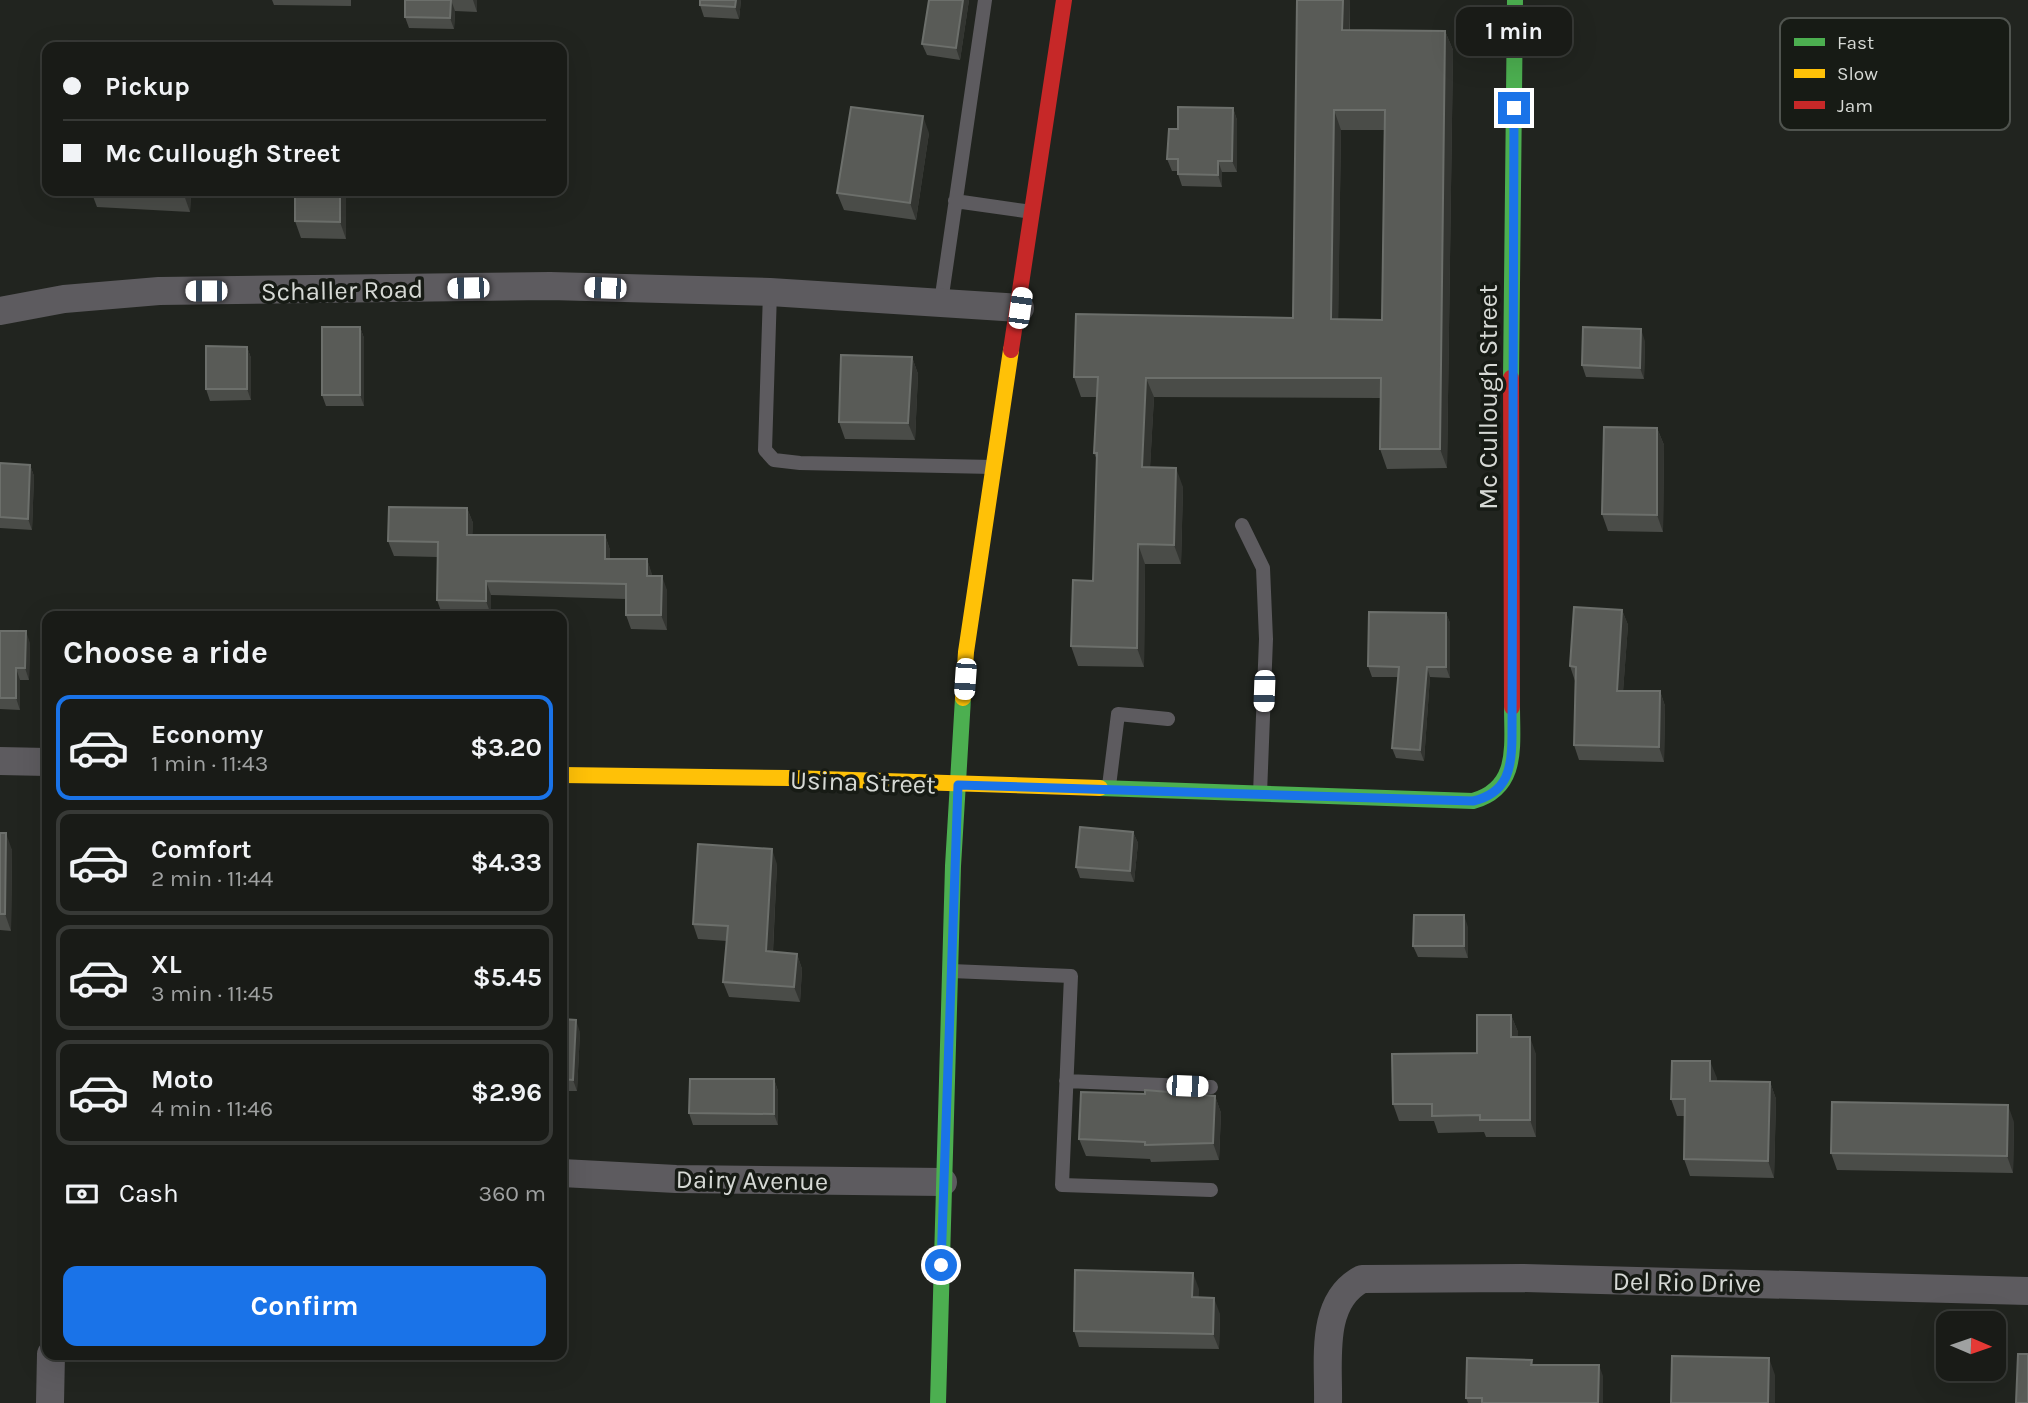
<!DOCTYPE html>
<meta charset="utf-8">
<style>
:root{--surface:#191b17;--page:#262824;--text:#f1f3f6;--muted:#9fa1a1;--line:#373936;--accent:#1a73e8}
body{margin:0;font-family:Karla,sans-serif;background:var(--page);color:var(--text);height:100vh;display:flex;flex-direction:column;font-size:26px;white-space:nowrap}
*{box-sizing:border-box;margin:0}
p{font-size:23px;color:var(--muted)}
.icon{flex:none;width:38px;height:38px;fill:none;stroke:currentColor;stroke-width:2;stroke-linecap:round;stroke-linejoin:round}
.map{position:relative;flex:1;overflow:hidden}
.panel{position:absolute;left:42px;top:611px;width:525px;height:749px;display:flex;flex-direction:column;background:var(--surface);border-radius:14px;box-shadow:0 7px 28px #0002,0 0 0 2px var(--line)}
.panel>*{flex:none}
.guide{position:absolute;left:42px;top:42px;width:525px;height:154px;border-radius:14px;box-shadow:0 7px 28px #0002,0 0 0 2px var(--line);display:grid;align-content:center;height:154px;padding:0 21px;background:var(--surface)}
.needle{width:46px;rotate:92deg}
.controls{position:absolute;left:1936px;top:1311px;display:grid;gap:14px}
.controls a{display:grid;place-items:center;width:70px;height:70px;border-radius:14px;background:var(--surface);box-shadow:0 7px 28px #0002,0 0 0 2px var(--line);font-size:35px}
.end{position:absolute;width:32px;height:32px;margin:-16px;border:9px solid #1a73e8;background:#fff;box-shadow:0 0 0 4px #fff}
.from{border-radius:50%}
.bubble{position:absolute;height:49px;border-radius:14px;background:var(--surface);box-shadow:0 7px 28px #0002,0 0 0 2px var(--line);font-size:23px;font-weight:700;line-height:49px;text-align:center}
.car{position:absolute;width:21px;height:42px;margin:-21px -10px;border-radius:9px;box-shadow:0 0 5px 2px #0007;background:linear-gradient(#fff 24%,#345 0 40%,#fff 0 76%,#345 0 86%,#fff 0)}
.guide b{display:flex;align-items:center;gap:24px;height:66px;font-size:26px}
.guide b+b{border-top:2px solid var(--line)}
.guide i{width:18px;height:18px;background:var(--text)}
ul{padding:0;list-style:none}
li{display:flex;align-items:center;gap:21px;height:105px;margin:0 14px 10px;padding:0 7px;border:4px solid var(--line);border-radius:14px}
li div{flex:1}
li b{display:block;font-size:26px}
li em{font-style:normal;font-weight:700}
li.active{border-color:var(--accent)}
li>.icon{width:63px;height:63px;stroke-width:1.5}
h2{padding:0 21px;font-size:32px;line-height:84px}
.pay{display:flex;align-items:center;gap:18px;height:77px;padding:0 21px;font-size:26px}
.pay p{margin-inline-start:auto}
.primary-button{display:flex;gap:14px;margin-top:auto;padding:14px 21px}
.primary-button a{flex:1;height:80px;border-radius:14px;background:var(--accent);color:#fff;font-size:28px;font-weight:700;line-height:80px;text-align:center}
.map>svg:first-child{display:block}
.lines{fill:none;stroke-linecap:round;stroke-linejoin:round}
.lane{stroke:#5d5b5f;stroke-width:14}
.street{stroke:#5d5b5f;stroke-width:28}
.fast{stroke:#4caf50;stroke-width:16}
.slow{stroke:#ffc107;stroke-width:16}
.jam{stroke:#c62828;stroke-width:16}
.wall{fill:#4a4c48;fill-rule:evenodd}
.shaded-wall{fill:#333531}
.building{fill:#595b57;stroke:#6c6f6b;stroke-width:2;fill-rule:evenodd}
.route{stroke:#1a73e8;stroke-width:9}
.labels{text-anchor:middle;stroke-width:7;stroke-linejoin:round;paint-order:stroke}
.street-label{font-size:26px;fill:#d6d9d5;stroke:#171b15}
.key{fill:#171b15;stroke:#50544f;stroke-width:2}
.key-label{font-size:19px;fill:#d6d9d5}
</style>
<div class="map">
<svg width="2028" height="1403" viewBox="0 0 2028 1403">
<rect width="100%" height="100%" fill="#21241f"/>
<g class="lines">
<!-- lane -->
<path class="lane" d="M 955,201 L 1032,212
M 770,292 L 765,450 L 774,460 L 800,463 L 993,467
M 941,302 L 985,0
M 1242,525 L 1263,568 L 1266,639 L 1260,794
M 1109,786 L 1118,714 L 1168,719
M 951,971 L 1071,976 L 1062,1185 L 1211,1190
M 1066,1081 L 1211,1087"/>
<!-- street -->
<path class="street" d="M 0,311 L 64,299 L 159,291 L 550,286 L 770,292 L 1020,308
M 0,761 L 47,762
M 562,1173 L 676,1179 L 943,1182
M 50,1403 L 51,1354
M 1328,1403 C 1329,1362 1319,1301 1362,1279 L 1521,1278 L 2028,1291"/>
<!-- fast -->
<path class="fast" d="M 1511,378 L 1515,0
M 1100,788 L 1473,801 C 1519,788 1512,746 1512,707
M 938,1403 L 953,866 L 963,698"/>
<!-- slow -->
<path class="slow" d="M 963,698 L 966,652 L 1011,350
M 562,775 L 790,778 L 1100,788"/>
<!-- jam -->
<path class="jam" d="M 1011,350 L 1064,0
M 1511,378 L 1512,707"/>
</g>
<!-- wall -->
<path class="wall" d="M 272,0 L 351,0 L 351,6 L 274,5 Z
M 405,0 L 477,0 L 477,12 L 455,11 L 454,29 L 409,28 L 405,17 Z
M 700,0 L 741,0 L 739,19 L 704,17 L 700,5 Z
M 929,0 L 969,0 L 960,60 L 927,55 L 922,44 Z
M 1297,0 L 1350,0 L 1350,30 L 1445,31 L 1453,50 L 1447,468 L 1387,469 L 1380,449 L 1380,398 L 1154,397 L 1150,467 L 1183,487 L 1181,564 L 1145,564 L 1144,667 L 1078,666 L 1071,646 L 1093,581 L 1097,460 L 1094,453 L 1097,397 L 1081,397 L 1074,377 L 1293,318 ZM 1341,130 L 1384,130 L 1382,320 L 1338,319 Z
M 1233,108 L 1237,120 L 1237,172 L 1222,172 L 1222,187 L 1182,186 L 1178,174 L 1178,171 L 1172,171 L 1167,159 L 1178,129 Z
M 929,133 L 916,220 L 844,210 L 837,193 Z
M 91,191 L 191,191 L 190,212 L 97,207 Z
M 295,191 L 346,191 L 346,239 L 301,238 L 295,221 Z
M 360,327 L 364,338 L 364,406 L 326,406 L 322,395 Z
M 1645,341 L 1644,379 L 1586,377 L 1582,365 Z
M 247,347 L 251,358 L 251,400 L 210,401 L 206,389 Z
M 912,357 L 918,374 L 915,440 L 845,439 L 839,422 Z
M 1657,428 L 1664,445 L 1663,532 L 1608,531 L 1602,514 Z
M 0,463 L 30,465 L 34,476 L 32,530 L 0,528 Z
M 467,508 L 473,523 L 472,535 L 605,535 L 610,550 L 610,559 L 647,559 L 652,576 L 667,590 L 667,630 L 631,629 L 626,615 L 626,599 L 491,595 L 491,615 L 442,614 L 437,600 L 437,557 L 394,556 L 388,541 Z
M 1622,610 L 1628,625 L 1623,691 L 1660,691 L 1665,706 L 1664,762 L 1579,760 L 1574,745 L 1575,681 L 1570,666 Z
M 1446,613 L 1450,623 L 1450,678 L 1430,677 L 1424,761 L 1396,758 L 1392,748 L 1398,677 L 1372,677 L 1368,666 Z
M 0,631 L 30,643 L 29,680 L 20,680 L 20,710 L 0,709 Z
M 1133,832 L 1138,843 L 1134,882 L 1080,878 L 1076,867 Z
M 0,833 L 12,850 L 11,931 L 0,930 Z
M 777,864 L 773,952 L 797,954 L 802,969 L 800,1002 L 729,997 L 723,982 L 727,941 L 698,939 L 693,924 Z
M 1468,927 L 1468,958 L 1418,957 L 1413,946 Z
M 1511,1015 L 1518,1032 L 1517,1037 L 1536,1054 L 1536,1137 L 1486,1137 L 1484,1132 L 1438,1133 L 1434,1121 L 1399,1121 L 1393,1104 L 1477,1053 Z
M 562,1019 L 580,1032 L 577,1091 L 562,1091 Z
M 1717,1078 L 1716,1081 L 1770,1082 L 1776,1099 L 1774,1178 L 1690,1176 L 1684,1159 L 1684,1116 L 1677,1116 L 1671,1099 Z
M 774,1079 L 778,1091 L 778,1125 L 693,1125 L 689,1113 Z
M 1215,1096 L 1221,1113 L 1219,1160 L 1151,1162 L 1150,1159 L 1086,1156 L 1079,1139 Z
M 2014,1122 L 2013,1173 L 1837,1170 L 1831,1153 Z
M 1199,1289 L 1198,1297 L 1220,1314 L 1219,1349 L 1079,1347 L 1074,1331 Z
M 1532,1360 L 1533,1365 L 1603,1376 L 1603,1403 L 1468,1403 L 1466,1398 Z"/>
<!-- shaded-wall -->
<path class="shaded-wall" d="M 451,0 L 455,11 L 454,29 L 450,18 Z
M 473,0 L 477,0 L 477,12 Z
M 736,0 L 741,0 L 739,19 L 735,7 Z
M 963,0 L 969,0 L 960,60 L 956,48 Z
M 1343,0 L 1350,0 L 1349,49 L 1342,30 Z
M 1445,31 L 1453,50 L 1447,468 L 1440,449 Z
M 1233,108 L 1237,120 L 1237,172 L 1232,161 Z
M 1334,110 L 1341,130 L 1338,339 L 1331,319 Z
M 923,116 L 929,133 L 916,220 L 910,203 Z
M 1218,161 L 1222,172 L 1222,187 L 1218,175 Z
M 184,191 L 191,191 L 190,212 L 184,195 Z
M 340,191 L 346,191 L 346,239 L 340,222 Z
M 360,327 L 364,338 L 364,406 L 360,395 Z
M 1641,329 L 1645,341 L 1644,379 L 1640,368 Z
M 247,347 L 251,358 L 251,400 L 247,389 Z
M 912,357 L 918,374 L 915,440 L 908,423 Z
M 1146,378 L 1154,397 L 1149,487 L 1142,467 Z
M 1657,428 L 1664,445 L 1663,532 L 1657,515 Z
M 30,465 L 34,476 L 32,530 L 28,519 Z
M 1176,468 L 1183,487 L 1181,564 L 1174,545 Z
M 467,508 L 473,523 L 472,550 L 467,535 Z
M 605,535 L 610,550 L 610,573 L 605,559 Z
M 1138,544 L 1145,564 L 1144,667 L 1137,648 Z
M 647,559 L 652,574 L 652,590 L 647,576 Z
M 662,576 L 667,590 L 667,630 L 661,615 Z
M 486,581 L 491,595 L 491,615 L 486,601 Z
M 1622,610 L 1628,625 L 1622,706 L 1617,691 Z
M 1446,613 L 1450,623 L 1450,678 L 1446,667 Z
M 26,631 L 30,643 L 29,680 L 25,668 Z
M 1427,667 L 1430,677 L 1424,761 L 1420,750 Z
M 16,668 L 20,680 L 20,710 L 16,698 Z
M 1660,691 L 1665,706 L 1664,762 L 1659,747 Z
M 1133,832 L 1138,843 L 1134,882 L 1130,871 Z
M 6,833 L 12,850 L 11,931 L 5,914 Z
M 772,849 L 777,864 L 772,967 L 766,951 Z
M 1464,915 L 1468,927 L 1468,958 L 1464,946 Z
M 797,954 L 802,969 L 800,1002 L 794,987 Z
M 1511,1015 L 1518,1032 L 1517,1054 L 1511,1037 Z
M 576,1020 L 580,1032 L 577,1091 L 573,1080 Z
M 1530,1037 L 1536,1054 L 1536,1137 L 1530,1120 Z
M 1710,1061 L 1717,1078 L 1716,1098 L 1710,1081 Z
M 774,1079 L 778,1091 L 778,1125 L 774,1114 Z
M 1770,1082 L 1776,1099 L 1774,1178 L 1768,1161 Z
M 1215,1096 L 1221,1113 L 1219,1160 L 1213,1143 Z
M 2008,1105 L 2014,1122 L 2013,1173 L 2007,1156 Z
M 1193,1273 L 1199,1289 L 1198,1313 L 1192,1297 Z
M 1214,1298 L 1220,1314 L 1219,1349 L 1213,1334 Z
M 1769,1358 L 1775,1375 L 1775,1403 L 1768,1403 Z
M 1599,1365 L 1603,1376 L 1603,1403 L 1598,1403 Z"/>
<!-- building -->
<path class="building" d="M 405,0 L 451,0 L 450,18 L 405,17 Z
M 700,0 L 736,0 L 735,7 L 700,5 Z
M 929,0 L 963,0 L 956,48 L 922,44 Z
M 1297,0 L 1343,0 L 1342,30 L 1445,31 L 1440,449 L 1380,449 L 1381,378 L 1146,378 L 1142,467 L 1176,468 L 1174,545 L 1138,544 L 1137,648 L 1071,646 L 1073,580 L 1093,581 L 1097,453 L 1094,453 L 1098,377 L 1074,377 L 1076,314 L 1293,318 ZM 1334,110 L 1385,110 L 1382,320 L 1331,319 Z
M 851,107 L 923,116 L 910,203 L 837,193 Z
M 1178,107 L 1233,108 L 1232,161 L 1218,161 L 1218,175 L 1178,174 L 1178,159 L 1167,159 L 1169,129 L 1178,129 Z
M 106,191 L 184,191 L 184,195 Z
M 295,191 L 340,191 L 340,222 L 295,221 Z
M 322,327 L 360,327 L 360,395 L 322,395 Z
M 1583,327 L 1641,329 L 1640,368 L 1582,365 Z
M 206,346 L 247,347 L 247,389 L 206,389 Z
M 841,355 L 912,357 L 908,423 L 839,422 Z
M 1604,427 L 1657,428 L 1657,515 L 1602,514 Z
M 0,463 L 30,465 L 28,519 L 0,517 Z
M 389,507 L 467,508 L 467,535 L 605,535 L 605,559 L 647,559 L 647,576 L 662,576 L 661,615 L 626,615 L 626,584 L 486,581 L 486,601 L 437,600 L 438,542 L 388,541 Z
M 1574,607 L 1622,610 L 1617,691 L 1660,691 L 1659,747 L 1574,745 L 1576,667 L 1570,666 Z
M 1369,612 L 1446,613 L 1446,667 L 1427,667 L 1420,750 L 1392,748 L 1399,667 L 1368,666 Z
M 0,631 L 26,631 L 25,668 L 16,668 L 16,698 L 0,698 Z
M 1080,827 L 1133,832 L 1130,871 L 1076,867 Z
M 0,833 L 6,833 L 5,914 L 0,914 Z
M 698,844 L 772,849 L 766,951 L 797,954 L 794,987 L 723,982 L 728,926 L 693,924 Z
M 1414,915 L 1464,915 L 1464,946 L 1413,946 Z
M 1477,1015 L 1511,1015 L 1511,1037 L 1530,1037 L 1530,1120 L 1480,1120 L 1480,1115 L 1432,1116 L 1432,1104 L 1393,1104 L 1392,1054 L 1477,1053 Z
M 562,1019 L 576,1020 L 573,1080 L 562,1079 Z
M 1672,1061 L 1710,1061 L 1710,1081 L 1770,1082 L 1768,1161 L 1684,1159 L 1685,1099 L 1671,1099 Z
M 690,1079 L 774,1079 L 774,1114 L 689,1113 Z
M 1145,1090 L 1215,1096 L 1213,1143 L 1145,1145 L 1145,1142 L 1079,1139 L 1081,1092 L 1145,1094 Z
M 1832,1102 L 2008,1105 L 2007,1156 L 1831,1153 Z
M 1075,1270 L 1193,1273 L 1192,1297 L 1214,1298 L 1213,1334 L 1074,1331 Z
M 2018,1354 L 2028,1354 L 2028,1403 L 2016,1403 Z
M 1672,1356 L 1769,1358 L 1768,1403 L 1671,1403 Z
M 1467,1358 L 1532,1360 L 1531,1365 L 1599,1365 L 1598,1403 L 1482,1403 L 1482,1398 L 1466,1398 Z"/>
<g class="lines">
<!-- route -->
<path class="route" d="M 941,1265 L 958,785 L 1473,801 C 1508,793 1512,768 1512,736 L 1514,108"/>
</g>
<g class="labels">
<!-- street labels -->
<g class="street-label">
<text transform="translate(342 290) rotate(-1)" y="9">Schaller Road</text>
<text transform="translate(1488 397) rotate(-90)" y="9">Mc Cullough Street</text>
<text transform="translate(863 782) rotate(2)" y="9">Usina Street</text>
<text transform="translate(752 1180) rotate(1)" y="9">Dairy Avenue</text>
<text transform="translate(1687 1282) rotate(1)" y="9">Del Rio Drive</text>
</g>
</g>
<!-- legend -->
<rect x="1780" y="18" width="230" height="112" rx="10" class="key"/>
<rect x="1794" y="38" width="31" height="8" fill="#4caf50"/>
<rect x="1794" y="69" width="31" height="9" fill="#ffc107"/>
<rect x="1794" y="101" width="31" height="8" fill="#c62828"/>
<g class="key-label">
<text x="1837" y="49">Fast</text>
<text x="1837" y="80">Slow</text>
<text x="1837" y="112">Jam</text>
</g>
</svg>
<div class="controls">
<a><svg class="needle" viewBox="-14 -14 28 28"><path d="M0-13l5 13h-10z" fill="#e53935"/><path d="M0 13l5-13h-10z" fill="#9fa1a1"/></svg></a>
</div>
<i class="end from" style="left:941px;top:1265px"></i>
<i class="end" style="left:1514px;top:108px"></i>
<div class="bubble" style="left:1456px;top:7px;width:116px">1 min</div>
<i class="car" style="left:468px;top:288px;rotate:269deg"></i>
<i class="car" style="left:605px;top:288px;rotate:272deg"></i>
<i class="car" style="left:206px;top:291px;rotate:270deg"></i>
<i class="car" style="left:1020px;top:308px;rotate:8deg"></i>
<i class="car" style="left:965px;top:679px;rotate:184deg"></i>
<i class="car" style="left:1264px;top:691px;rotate:182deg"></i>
<i class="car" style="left:1187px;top:1086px;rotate:92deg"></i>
<div class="guide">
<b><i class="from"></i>Pickup</b>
<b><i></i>Mc Cullough Street</b>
</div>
<section class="panel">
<h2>Choose a ride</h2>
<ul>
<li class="active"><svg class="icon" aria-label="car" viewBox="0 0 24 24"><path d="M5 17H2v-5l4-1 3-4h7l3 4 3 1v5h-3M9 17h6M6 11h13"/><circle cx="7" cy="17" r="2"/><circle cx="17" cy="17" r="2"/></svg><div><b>Economy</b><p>1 min · 11:43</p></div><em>$3.20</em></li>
<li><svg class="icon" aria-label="car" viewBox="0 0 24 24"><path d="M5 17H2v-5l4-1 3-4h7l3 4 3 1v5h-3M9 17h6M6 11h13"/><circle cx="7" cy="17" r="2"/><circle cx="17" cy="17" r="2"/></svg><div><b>Comfort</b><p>2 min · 11:44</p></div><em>$4.33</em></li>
<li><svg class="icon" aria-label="car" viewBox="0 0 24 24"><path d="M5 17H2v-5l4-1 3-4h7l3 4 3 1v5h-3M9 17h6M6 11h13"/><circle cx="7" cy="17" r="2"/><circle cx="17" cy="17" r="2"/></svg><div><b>XL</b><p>3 min · 11:45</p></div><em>$5.45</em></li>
<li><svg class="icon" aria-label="car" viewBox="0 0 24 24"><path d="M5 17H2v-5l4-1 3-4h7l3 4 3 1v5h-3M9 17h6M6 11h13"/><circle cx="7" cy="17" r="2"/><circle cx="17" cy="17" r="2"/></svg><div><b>Moto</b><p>4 min · 11:46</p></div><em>$2.96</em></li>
</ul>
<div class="pay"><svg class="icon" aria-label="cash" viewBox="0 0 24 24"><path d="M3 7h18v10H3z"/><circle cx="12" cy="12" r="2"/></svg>Cash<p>360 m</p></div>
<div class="primary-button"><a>Confirm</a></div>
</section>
</div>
